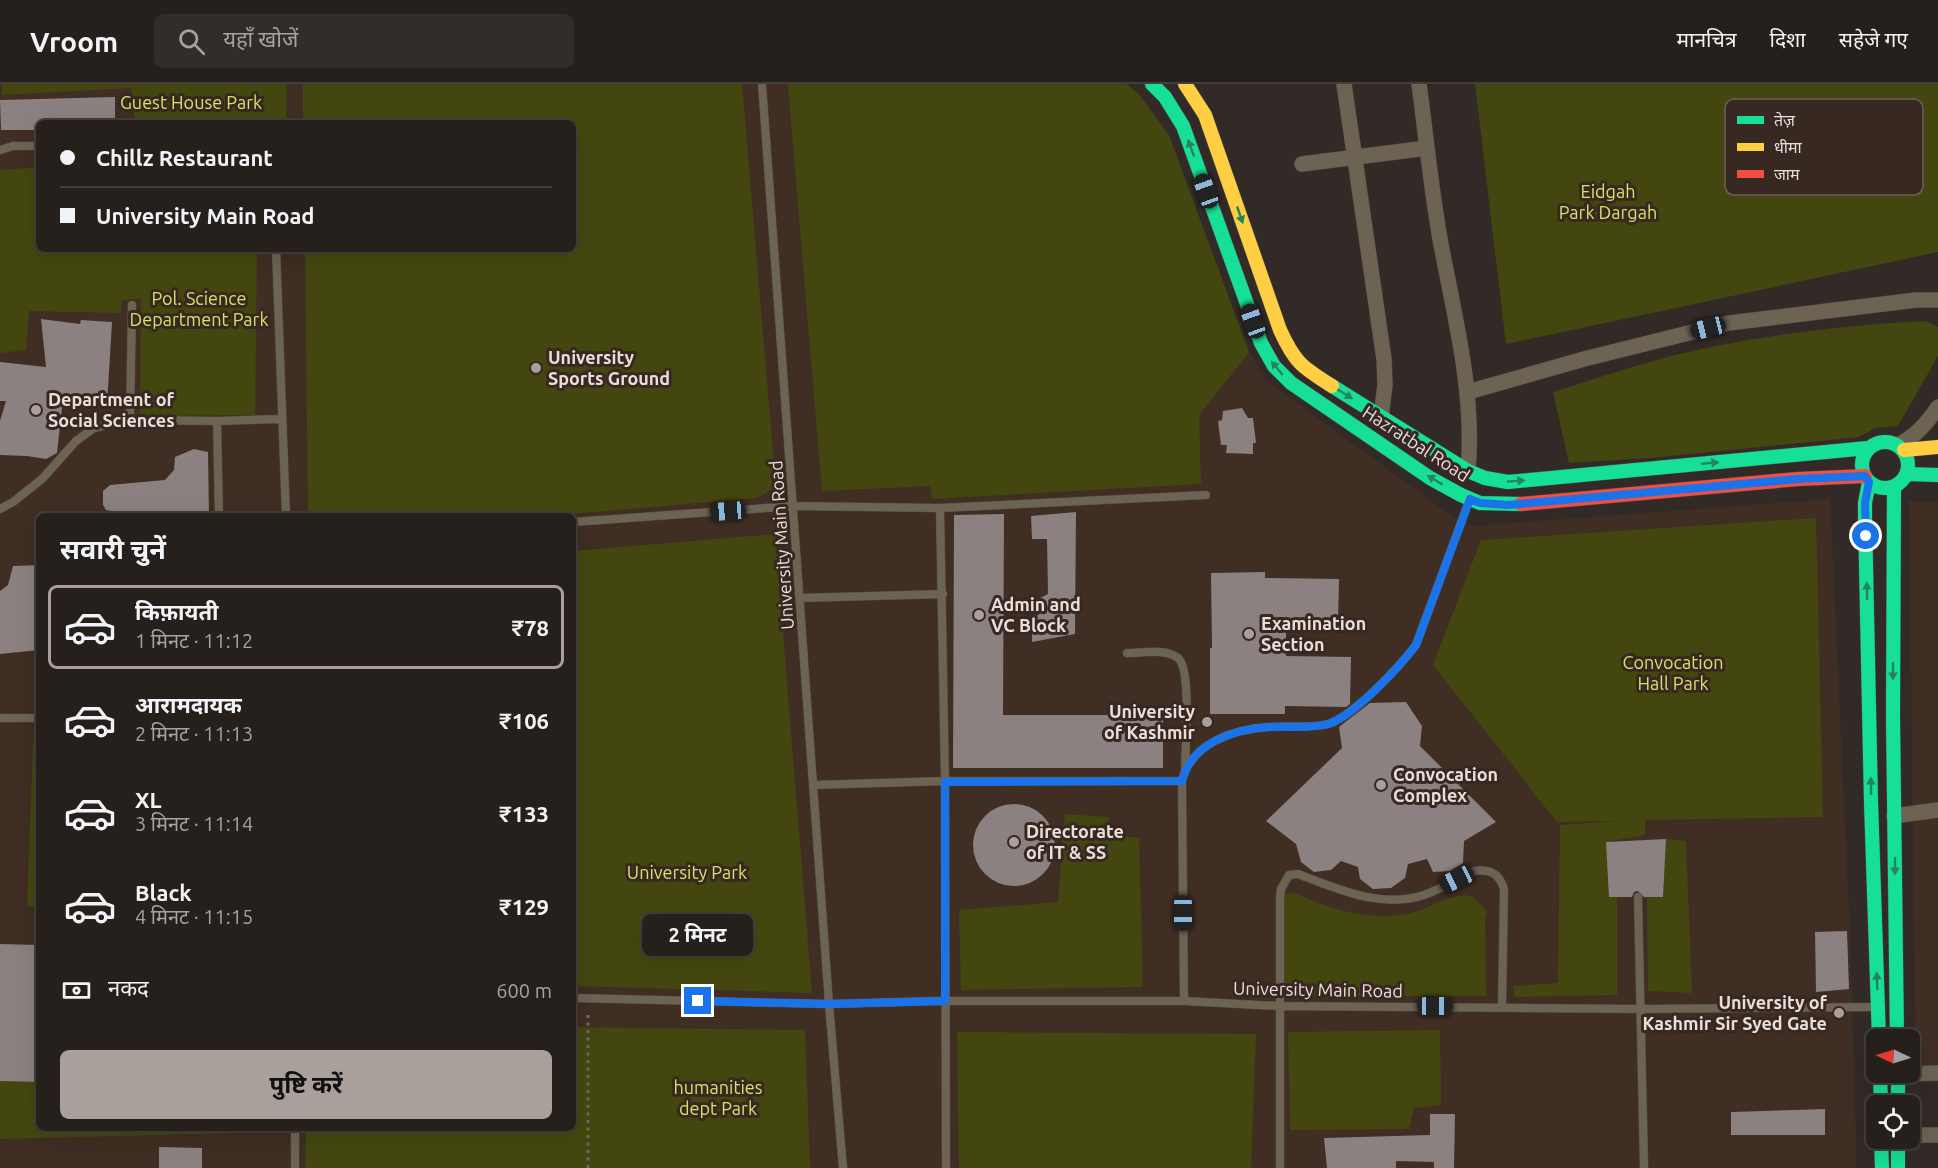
<!DOCTYPE html>
<html lang="hi">
<meta charset="utf-8">
<style>
:root{--surface:#26201c;--page:#322d29;--text:#f1f3f6;--muted:#a4a3a3;--line:#423e3b;--accent:#a99f9b}
body{margin:0;font-family:Ubuntu,"Noto Sans Devanagari",sans-serif;background:var(--page);color:var(--text);height:100vh;display:flex;flex-direction:column;font-size:22px;white-space:nowrap}
*{box-sizing:border-box;margin:0}
p{font-size:20px;color:var(--muted)}
.icon{flex:none;width:33px;height:33px;fill:none;stroke:currentColor;stroke-width:2;stroke-linecap:round;stroke-linejoin:round}
.map{position:relative;flex:1;overflow:hidden}
.sheet{position:absolute;left:36px;top:429px;width:540px;height:618px;display:flex;flex-direction:column;background:var(--surface);border-radius:9px;box-shadow:0 6px 24px #0002,0 0 0 2px var(--line)}
.sheet>*{flex:none}
.banner{position:absolute;left:36px;top:36px;width:540px;height:132px;border-radius:9px;box-shadow:0 6px 24px #0002,0 0 0 2px var(--line);display:grid;align-content:center;height:132px;padding:0 24px;background:var(--surface)}
.needle{width:39px;rotate:274deg}
.controls{position:absolute;left:1866px;top:945px;display:grid;gap:12px}
.controls a{display:grid;place-items:center;width:54px;height:54px;border-radius:9px;background:var(--surface);box-shadow:0 6px 24px #0002,0 0 0 2px var(--line);font-size:30px}
.end{position:absolute;width:27px;height:27px;margin:-14px;border:8px solid #1a73e8;background:#fff;box-shadow:0 0 0 3px #fff}
.from{border-radius:50%}
.bubble{position:absolute;height:42px;border-radius:9px;background:var(--surface);box-shadow:0 6px 24px #0002,0 0 0 2px var(--line);font-size:20px;font-weight:700;line-height:42px;text-align:center}
.car{position:absolute;width:18px;height:36px;margin:-18px -9px;border-radius:8px;box-shadow:0 0 4px 2px #0007;background:linear-gradient(#222 24%,#8ab4d8 0 40%,#222 0 76%,#8ab4d8 0 86%,#222 0)}
.banner b{display:flex;align-items:center;gap:21px;height:57px;font-size:22px}
.banner b+b{border-top:2px solid var(--line)}
.banner i{width:15px;height:15px;background:var(--text)}
ul{padding:0;list-style:none}
li{display:flex;align-items:center;gap:18px;height:84px;margin:0 12px 9px;padding:0 12px;border:3px solid transparent;border-radius:9px}
li div{flex:1}
li b{display:block;font-size:22px}
li em{font-style:normal;font-weight:700}
li.active{border-color:var(--accent)}
li>.icon{width:54px;height:54px;stroke-width:1.5}
h2{padding:0 24px;font-size:27px;line-height:72px}
.pay{display:flex;align-items:center;gap:15px;height:66px;padding:0 24px;font-size:22px}
.pay p{margin-inline-start:auto}
.cta{display:flex;gap:12px;margin-top:auto;padding:12px 24px}
.cta a{flex:1;height:69px;border-radius:9px;background:var(--accent);color:#111;font-size:24px;font-weight:700;line-height:69px;text-align:center}
header{display:flex;align-items:center;gap:36px;box-sizing:border-box;height:84px;padding:0 30px;background:var(--surface);border-bottom:2px solid var(--line)}
header strong{font-size:28px}
nav{display:flex;gap:33px;margin-inline-start:auto;font-size:21px}
.search{width:420px;height:54px;background:var(--page);display:flex;align-items:center;gap:15px;box-sizing:border-box;padding:0 21px;border-radius:9px;color:var(--muted);font-size:22px}
.map>svg:first-child{display:block}
.built{fill:#402d23;fill-rule:evenodd}
.green{fill:#43470f}
.building{fill:#8a8180}
.lines{fill:none;stroke-linecap:round;stroke-linejoin:round}
.lane-casing{stroke:#4e4844;stroke-width:9}
.street-casing{stroke:#4e4844;stroke-width:16}
.fast-casing{stroke:#4e4844;stroke-width:15}
.slow-casing{stroke:#4e4844;stroke-width:15}
.jam-casing{stroke:#4e4844;stroke-width:15}
.path{stroke:#70685e;stroke-width:3;stroke-dasharray:3 4.5;stroke-linecap:butt}
.lane{stroke:#6d6353;stroke-width:8}
.street{stroke:#6d6353;stroke-width:15}
.fast{stroke:#16e098;stroke-width:14}
.slow{stroke:#ffcf43;stroke-width:14}
.jam{stroke:#f24e42;stroke-width:14}
.oneway{fill:#26845c}
.route{stroke:#1a73e8;stroke-width:8}
.poi-dot{fill:#a99f9b;stroke:#372821;stroke-width:2}
.labels{text-anchor:middle;stroke-width:6;stroke-linejoin:round;paint-order:stroke}
.park-label{font-size:18px;fill:#d6e268;stroke:#372821}
.poi-label{font-size:18px;font-weight:bold;fill:#e9deda;stroke:#372821;text-anchor:start}
.street-label{font-size:18px;fill:#e9deda;stroke:#372821}
.key{fill:#372821;stroke:#6c5f58;stroke-width:1.5}
.key-label{font-size:16px;fill:#e9deda}
</style>
<header>
<strong>Vroom</strong>
<div class="search"><svg class="icon" aria-label="search" viewBox="0 0 24 24"><circle cx="10" cy="10" r="6"/><path d="M15 15l6 6"/></svg>यहाँ खोजें</div>
<nav><a>मानचित्र</a><a>दिशा</a><a>सहेजे गए</a></nav>
</header>
<div class="map">
<svg width="1938" height="1084" viewBox="0 0 1938 1084">
<rect width="100%" height="100%" fill="#322a26"/>
<!-- built -->
<path class="built" d="M 0,0 L 1126,0 L 1138,9 L 1169,51 L 1249,268 L 1267,297 L 1452,432 L 1472,442 L 1830,415 L 1850,848 L 1857,1084 L 0,1084 ZM 39,39 L 573,39 L 573,165 L 39,165 ZM 39,432 L 573,432 L 573,1044 L 39,1044 Z
M 1909,417 L 1938,419 L 1938,998 L 1916,999 Z"/>
<!-- green -->
<path class="green" d="M 2,0 L 287,0 L 286,39 L 135,39 L 131,4 L 2,11 Z
M 303,0 L 742,0 L 776,403 L 757,414 L 546,432 L 308,432 L 305,165 L 573,165 L 573,39 L 303,39 Z
M 788,0 L 1126,0 L 1138,9 L 1169,51 L 1249,268 L 1199,331 L 1201,400 L 932,415 L 930,402 L 822,407 Z
M 1475,0 L 1938,0 L 1938,168 L 1506,260 Z
M 39,83 L 39,165 L 257,165 L 255,331 L 140,332 L 141,214 L 121,217 L 121,229 L 29,227 L 26,266 L 0,269 L 0,86 Z
M 1925,237 L 1938,243 L 1938,272 L 1898,342 L 1875,344 L 1859,353 L 1651,374 L 1569,379 L 1553,308 C 1599,294 1646,277 1693,267 C 1770,250 1847,241 1925,237 Z
M 1816,434 L 1823,733 L 1645,736 L 1645,751 L 1606,758 L 1617,813 L 1617,911 L 1514,913 L 1513,902 L 1558,899 L 1560,741 L 1619,737 L 1557,738 L 1433,581 L 1481,456 Z
M 775,450 L 812,909 L 573,902 L 573,467 Z
M 33,658 L 39,658 L 39,822 L 27,822 Z
M 1065,730 L 1109,733 L 1108,750 L 1139,754 L 1143,903 L 961,906 L 959,826 L 1058,818 Z
M 1666,755 L 1686,757 L 1692,909 L 1648,907 L 1647,813 L 1663,813 Z
M 1296,809 C 1330,827 1383,840 1421,826 C 1437,820 1456,808 1473,813 L 1487,827 L 1485,836 L 1486,912 L 1283,912 L 1283,813 L 1286,810 Z
M 573,943 L 805,946 L 810,1084 L 305,1084 L 306,1044 L 573,1044 Z
M 1440,946 L 1441,1021 L 1414,1024 L 1409,1045 L 1290,1046 L 1288,948 Z
M 957,948 L 1256,950 L 1251,1084 L 959,1084 Z
M 0,997 L 39,998 L 39,1044 L 273,1044 L 273,1048 L 0,1055 Z"/>
<!-- building -->
<path class="building" d="M 115,13 L 115,39 L 39,39 L 39,46 L 1,46 L 0,16 Z
M 41,235 L 80,240 L 81,236 L 112,238 L 107,321 L 62,324 L 57,369 L 46,375 L 27,372 L 0,371 L 0,337 L 6,317 L 0,317 L 0,278 L 46,283 Z
M 1242,324 L 1248,334 L 1253,334 L 1256,359 L 1253,359 L 1253,370 L 1226,369 L 1227,361 L 1221,361 L 1218,337 L 1222,336 L 1223,327 Z
M 194,365 L 208,368 L 209,432 L 141,430 L 125,432 L 118,428 L 106,426 L 103,421 L 103,407 L 110,401 L 165,396 L 174,386 L 175,373 Z
M 1076,428 L 1075,550 L 1032,558 L 1032,533 L 1039,531 L 1038,515 L 1048,510 L 1047,455 L 1032,455 L 1031,432 Z
M 1004,430 L 1003,631 L 1163,631 L 1163,684 L 953,684 L 954,431 Z
M 39,481 L 39,566 L 0,570 L 0,507 L 8,501 L 13,482 Z
M 1265,488 L 1265,494 L 1339,495 L 1338,537 L 1286,536 L 1286,572 L 1351,573 L 1350,620 L 1346,623 L 1285,622 L 1285,630 L 1210,630 L 1210,564 L 1212,564 L 1211,489 Z
M 1406,618 L 1422,642 L 1420,662 L 1496,738 L 1464,757 L 1463,779 L 1450,787 L 1433,788 L 1427,775 L 1408,780 L 1405,794 L 1391,804 L 1373,805 L 1360,795 L 1358,783 L 1341,777 L 1331,786 L 1314,788 L 1301,778 L 1296,760 L 1266,737 L 1342,664 L 1339,643 L 1344,639 L 1370,619 Z
M973 761a41 41 0 1 1 82 0a41 41 0 1 1-82 0Z
M 1666,755 L 1663,813 L 1644,813 L 1638,807 L 1634,808 L 1632,813 L 1609,813 L 1606,758 Z
M 1847,847 L 1849,905 L 1816,908 L 1815,848 Z
M 0,860 L 39,861 L 39,998 L 0,997 Z
M 1825,1025 L 1825,1051 L 1731,1051 L 1731,1028 Z
M 1430,1030 L 1455,1030 L 1454,1084 L 1434,1084 L 1434,1078 L 1396,1077 L 1396,1084 L 1327,1084 L 1324,1054 L 1430,1051 Z
M 159,1063 L 202,1064 L 202,1084 L 159,1084 Z"/>
<g class="lines">
<defs>
<path id="lane" d="M 762,0 L 829,920 L 843,1084
M 0,66 L 13,62 L 39,62
M 276,165 L 286,432
M 130,336 L 132,221
M 217,337 L 219,432
M 940,424 L 945,697 L 946,1084
M 0,425 L 13,418 L 42,395 L 76,357 L 94,344 L 130,336 L 217,337 L 281,335
M 573,438 L 794,422 L 940,424 L 1206,411
M 801,514 L 943,510
M 1127,569 C 1142,569 1165,564 1178,574 C 1192,585 1185,665 1185,685
M 0,634 L 39,634
M 814,701 L 945,697 L 1182,697
M 1638,813 L 1644,1084
M 573,914 L 829,920 L 934,917 L 1184,917 L 1279,922 L 1641,925 L 1876,923
M 1184,917 L 1182,697 C 1191,659 1234,645 1269,643 C 1288,641 1310,645 1328,640 C 1354,632 1399,583 1416,561 L 1469,417
M 295,1044 L 295,1084
M 1280,1084 L 1280,814 L 1281,805 L 1289,791 L 1298,790 C 1338,805 1381,825 1424,811 C 1441,805 1458,795 1474,787 C 1490,785 1499,789 1504,805 L 1502,923"/>
<path id="street" d="M 1344,0 L 1384,275 L 1385,301 L 1381,333
M 1419,0 C 1426,52 1431,104 1440,155 C 1454,231 1475,308 1468,387
M 1302,80 L 1427,64
M 1468,308 L 1584,275 L 1729,239 L 1916,216 L 1938,216
M 1898,361 C 1916,352 1927,339 1938,323
M 1894,732 L 1938,726
M 1898,990 L 1938,989
M 1910,1051 L 1938,1051"/>
<path id="fast" d="M 1152,0 L 1165,13 L 1183,42 L 1261,259 L 1274,282 L 1291,299 L 1430,394 L 1461,411 L 1480,419 L 1521,420
M 1332,302 L 1468,387 L 1485,394 L 1508,398 L 1868,364
M1862 381a23 23 0 1 1 46 0a23 23 0 1 1-46 0Z
M 1907,390 L 1938,391
M 1869,398 L 1865,419 L 1865,434 L 1871,718 L 1879,956
M 1894,403 L 1893,633 L 1897,956
M 1880,988 L 1881,1022
M 1898,988 L 1898,1022
M 1881,1054 L 1882,1084
M 1898,1054 L 1898,1084"/>
<path id="slow" d="M 1185,0 L 1205,31 L 1280,246 C 1295,279 1302,283 1332,302
M 1904,366 L 1938,363"/>
<path id="jam" d="M 1521,420 L 1798,395 L 1865,392"/>
</defs>
<!-- lane casing -->
<use href="#lane" class="lane-casing"/>
<!-- street casing -->
<use href="#street" class="street-casing"/>
<!-- fast casing -->
<use href="#fast" class="fast-casing"/>
<!-- slow casing -->
<use href="#slow" class="slow-casing"/>
<!-- jam casing -->
<use href="#jam" class="jam-casing"/>
<!-- path -->
<path class="path" d="M 588,1084 L 588,927"/>
<!-- lane -->
<use href="#lane" class="lane"/>
<!-- street -->
<use href="#street" class="street"/>
<!-- fast -->
<use href="#fast" class="fast"/>
<!-- slow -->
<use href="#slow" class="slow"/>
<!-- jam -->
<use href="#jam" class="jam"/>
</g>
<!-- one-way arrows -->
<defs><path id="oneway-solid" d="M-6-.8H1V-3.2L6.5 0L1 3.2V.8H-6Z" transform="scale(1.5)"/></defs>
<g class="oneway">
<use href="#oneway-solid" transform="translate(1191 64) rotate(-110)"/>
<use href="#oneway-solid" transform="translate(1240 131) rotate(71)"/>
<use href="#oneway-solid" transform="translate(1277 284) rotate(-129)"/>
<use href="#oneway-solid" transform="translate(1345 310) rotate(32)"/>
<use href="#oneway-solid" transform="translate(1710 379) rotate(-5)"/>
<use href="#oneway-solid" transform="translate(1435 396) rotate(-149)"/>
<use href="#oneway-solid" transform="translate(1516 397) rotate(-4)"/>
<use href="#oneway-solid" transform="translate(1867 507) rotate(-91)"/>
<use href="#oneway-solid" transform="translate(1893 587) rotate(90)"/>
<use href="#oneway-solid" transform="translate(1871 702) rotate(-91)"/>
<use href="#oneway-solid" transform="translate(1895 782) rotate(90)"/>
<use href="#oneway-solid" transform="translate(1877 897) rotate(-92)"/>
</g>
<g class="lines">
<!-- route -->
<path class="route" d="M 698,917 L 830,920 L 945,917 L 945,698 L 1182,697 C 1191,659 1234,645 1269,643 C 1288,642 1310,645 1328,640 C 1354,632 1399,583 1416,561 L 1470,415 L 1480,419 L 1508,421 L 1798,395 L 1865,392 L 1869,398 L 1865,419 L 1866,452"/>
</g>
<!-- markers -->
<g class="poi-dot">
<circle cx="536" cy="284" r="6"/>
<circle cx="36" cy="326" r="6"/>
<circle cx="979" cy="531" r="6"/>
<circle cx="1249" cy="550" r="6"/>
<circle cx="1207" cy="638" r="6"/>
<circle cx="1381" cy="701" r="6"/>
<circle cx="1014" cy="758" r="6"/>
<circle cx="1839" cy="929" r="6"/>
</g>
<g class="labels">
<!-- park labels -->
<g class="park-label">
<text x="191" y="25">Guest House Park</text>
<text x="1608" y="114">Eidgah<tspan x="1608" dy="21">Park Dargah</tspan></text>
<text x="199" y="221">Pol. Science<tspan x="199" dy="21">Department Park</tspan></text>
<text x="1673" y="585">Convocation<tspan x="1673" dy="21">Hall Park</tspan></text>
<text x="687" y="795">University Park</text>
<text x="718" y="1010">humanities<tspan x="718" dy="21">dept Park</tspan></text>
</g>
<!-- poi labels -->
<g class="poi-label">
<text x="548" y="280">University<tspan x="548" dy="21">Sports Ground</tspan></text>
<text x="48" y="322">Department of<tspan x="48" dy="21">Social Sciences</tspan></text>
<text x="991" y="527">Admin and<tspan x="991" dy="21">VC Block</tspan></text>
<text x="1261" y="546">Examination<tspan x="1261" dy="21">Section</tspan></text>
<text x="1195" y="634" text-anchor="end">University<tspan x="1195" dy="21">of Kashmir</tspan></text>
<text x="1393" y="697">Convocation<tspan x="1393" dy="21">Complex</tspan></text>
<text x="1026" y="754">Directorate<tspan x="1026" dy="21">of IT &amp; SS</tspan></text>
<text x="1827" y="925" text-anchor="end">University of<tspan x="1827" dy="21">Kashmir Sir Syed Gate</tspan></text>
</g>
<!-- street labels -->
<g class="street-label">
<text transform="translate(1416 360) rotate(33)" y="6">Hazratbal Road</text>
<text transform="translate(782 461) rotate(-94)" y="6">University Main Road</text>
<text transform="translate(1318 906) rotate(1)" y="6">University Main Road</text>
</g>
</g>
<!-- legend -->
<rect x="1725" y="15" width="198" height="96" rx="9" class="key"/>
<rect x="1737" y="32" width="27" height="8" fill="#16e098"/>
<rect x="1737" y="59" width="27" height="8" fill="#ffcf43"/>
<rect x="1737" y="86" width="27" height="8" fill="#f24e42"/>
<g class="key-label">
<text x="1774" y="42">तेज़</text>
<text x="1774" y="69">धीमा</text>
<text x="1774" y="96">जाम</text>
</g>
</svg>
<div class="controls">
<a><svg class="needle" viewBox="-14 -14 28 28"><path d="M0-13l5 13h-10z" fill="#e53935"/><path d="M0 13l5-13h-10z" fill="#a4a3a3"/></svg></a>
<a><svg class="icon" aria-label="locate" viewBox="0 0 24 24"><circle cx="12" cy="12" r="6"/><path d="M12 2v4M12 18v4M2 12h4M18 12h4"/></svg></a>
</div>
<i class="end from" style="left:1866px;top:452px"></i>
<i class="end" style="left:698px;top:917px"></i>
<div class="bubble" style="left:642px;top:830px;width:111px">2 मिनट</div>
<i class="car" style="left:1206px;top:107px;rotate:340deg"></i>
<i class="car" style="left:1253px;top:237px;rotate:340deg"></i>
<i class="car" style="left:1708px;top:244px;rotate:256deg"></i>
<i class="car" style="left:728px;top:427px;rotate:266deg"></i>
<i class="car" style="left:1457px;top:795px;rotate:245deg"></i>
<i class="car" style="left:1183px;top:829px;rotate:180deg"></i>
<i class="car" style="left:1435px;top:922px;rotate:90deg"></i>
<div class="banner">
<b><i class="from"></i>Chillz Restaurant</b>
<b><i></i>University Main Road</b>
</div>
<section class="sheet">
<h2>सवारी चुनें</h2>
<ul>
<li class="active"><svg class="icon" aria-label="car" viewBox="0 0 24 24"><path d="M5 17H2v-5l4-1 3-4h7l3 4 3 1v5h-3M9 17h6M6 11h13"/><circle cx="7" cy="17" r="2"/><circle cx="17" cy="17" r="2"/></svg><div><b>किफ़ायती</b><p>1 मिनट · 11:12</p></div><em>₹78</em></li>
<li><svg class="icon" aria-label="car" viewBox="0 0 24 24"><path d="M5 17H2v-5l4-1 3-4h7l3 4 3 1v5h-3M9 17h6M6 11h13"/><circle cx="7" cy="17" r="2"/><circle cx="17" cy="17" r="2"/></svg><div><b>आरामदायक</b><p>2 मिनट · 11:13</p></div><em>₹106</em></li>
<li><svg class="icon" aria-label="car" viewBox="0 0 24 24"><path d="M5 17H2v-5l4-1 3-4h7l3 4 3 1v5h-3M9 17h6M6 11h13"/><circle cx="7" cy="17" r="2"/><circle cx="17" cy="17" r="2"/></svg><div><b>XL</b><p>3 मिनट · 11:14</p></div><em>₹133</em></li>
<li><svg class="icon" aria-label="car" viewBox="0 0 24 24"><path d="M5 17H2v-5l4-1 3-4h7l3 4 3 1v5h-3M9 17h6M6 11h13"/><circle cx="7" cy="17" r="2"/><circle cx="17" cy="17" r="2"/></svg><div><b>Black</b><p>4 मिनट · 11:15</p></div><em>₹129</em></li>
</ul>
<div class="pay"><svg class="icon" aria-label="cash" viewBox="0 0 24 24"><path d="M3 7h18v10H3z"/><circle cx="12" cy="12" r="2"/></svg>नकद<p>600 m</p></div>
<div class="cta"><a>पुष्टि करें</a></div>
</section>
</div>
